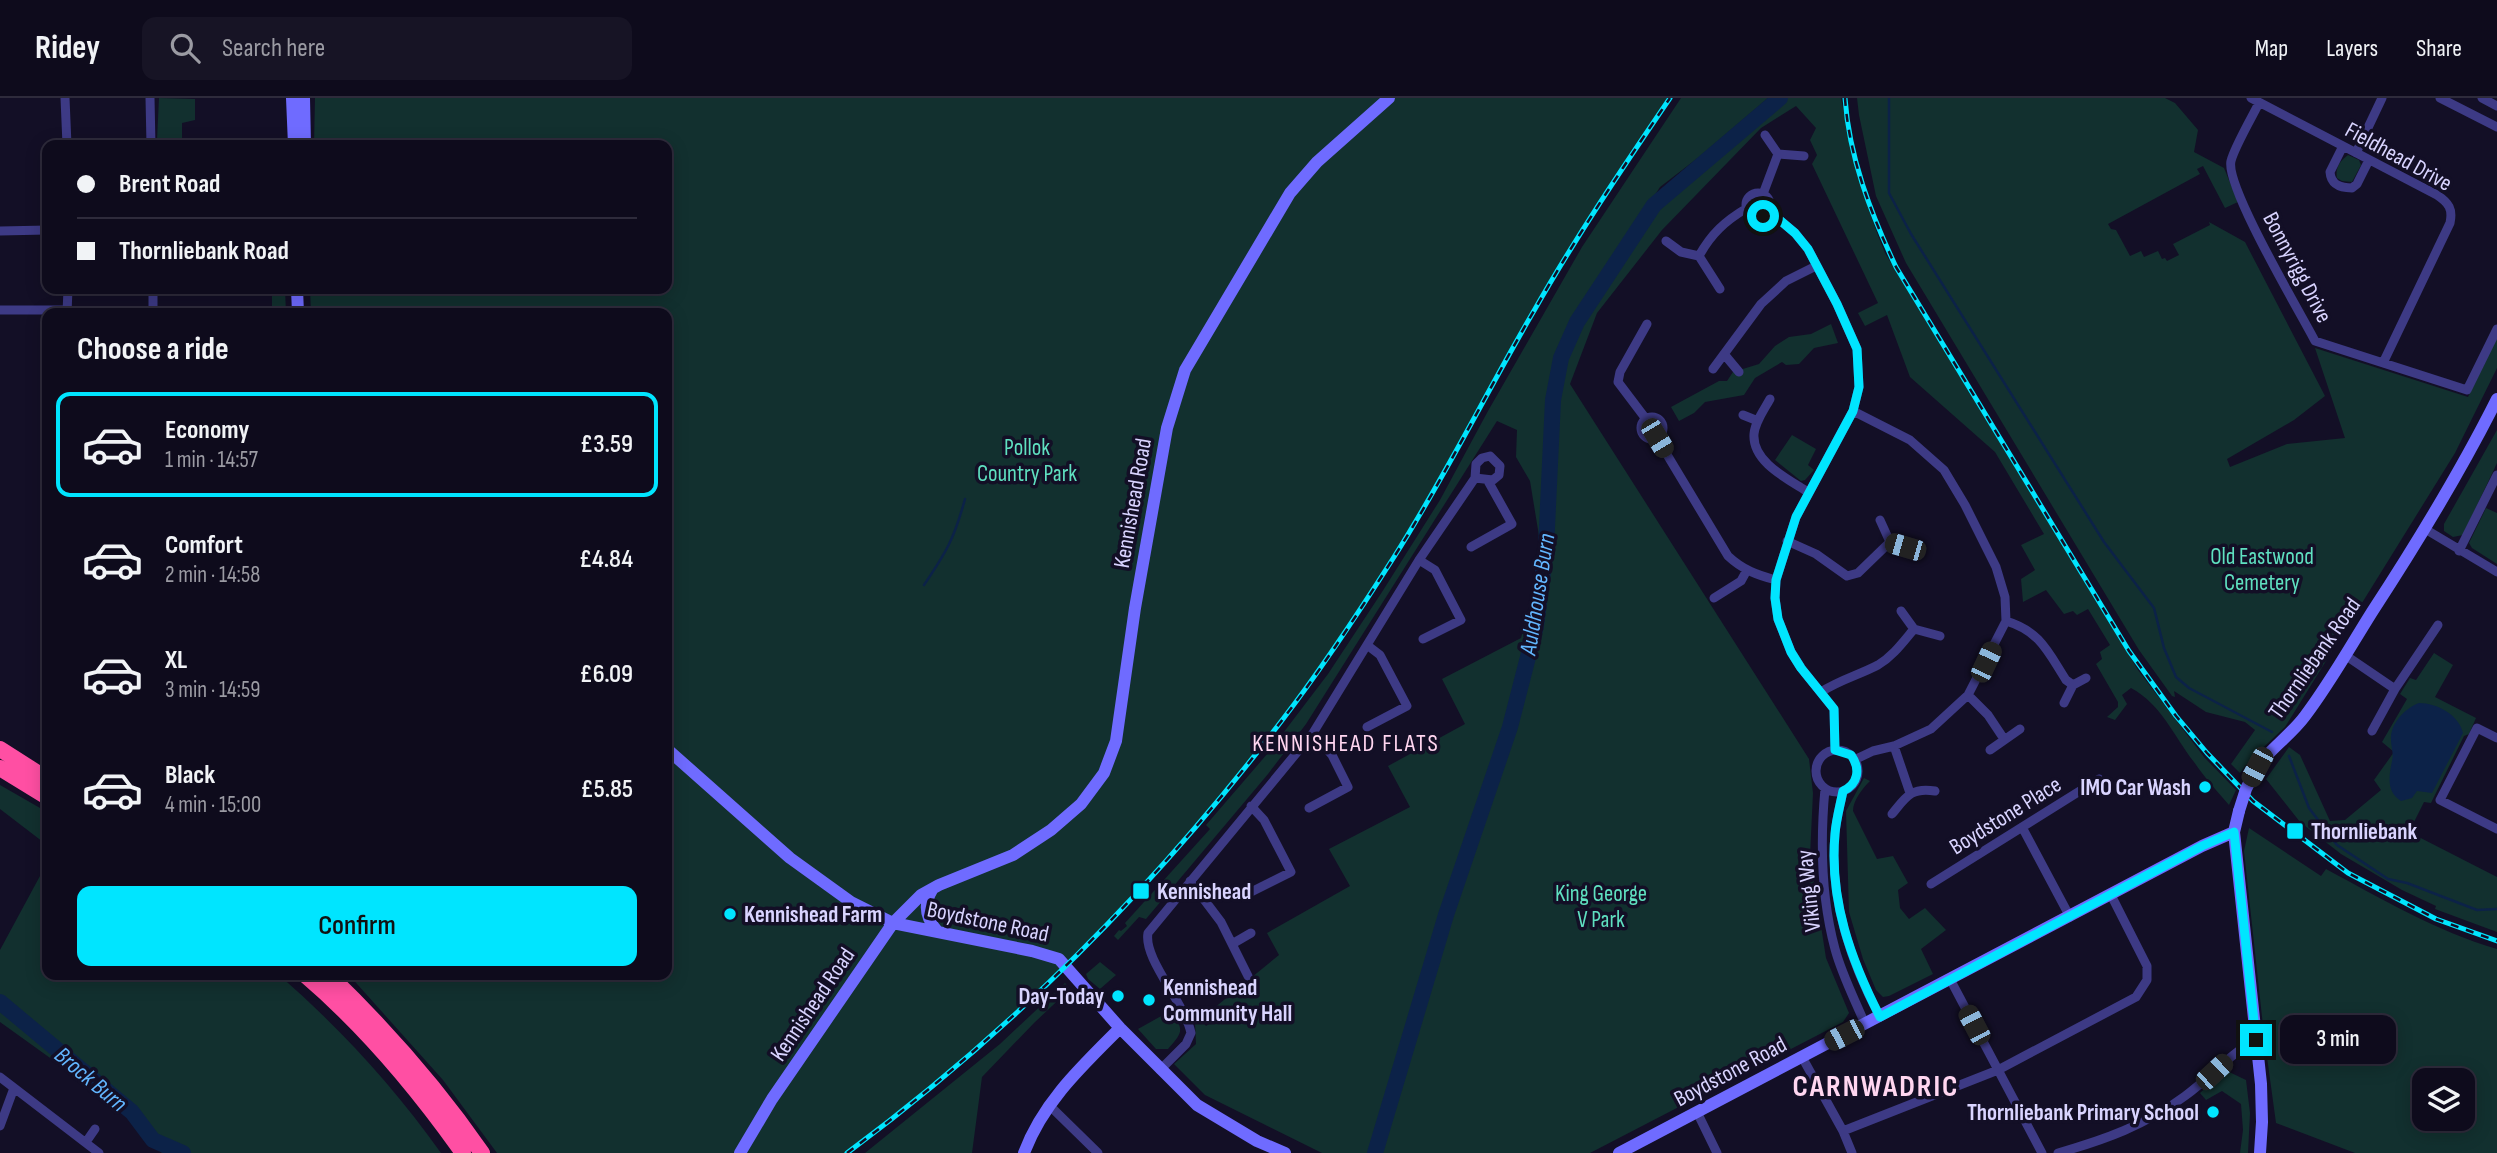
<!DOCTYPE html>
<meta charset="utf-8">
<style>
:root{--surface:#0e0b1c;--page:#171425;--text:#f1f3f6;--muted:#9b9ba3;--line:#2e2b3b;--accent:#00e5ff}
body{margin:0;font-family:"Sofia Sans Condensed",sans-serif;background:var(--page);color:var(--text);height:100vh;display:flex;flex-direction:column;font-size:26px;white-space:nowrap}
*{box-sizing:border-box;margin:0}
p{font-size:23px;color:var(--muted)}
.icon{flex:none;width:38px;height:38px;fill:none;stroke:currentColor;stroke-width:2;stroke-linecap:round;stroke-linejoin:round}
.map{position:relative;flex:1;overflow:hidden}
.panel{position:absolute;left:42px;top:210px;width:630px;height:672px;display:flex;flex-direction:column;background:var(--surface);border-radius:14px;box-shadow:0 4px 18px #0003,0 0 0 2px var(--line)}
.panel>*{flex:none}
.top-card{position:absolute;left:42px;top:42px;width:630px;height:154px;border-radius:14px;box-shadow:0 4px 18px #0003,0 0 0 2px var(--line);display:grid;align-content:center;height:154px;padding:0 35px;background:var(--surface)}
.fabs{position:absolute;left:2412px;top:970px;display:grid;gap:14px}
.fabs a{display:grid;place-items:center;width:63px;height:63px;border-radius:14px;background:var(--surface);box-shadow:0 4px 18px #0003,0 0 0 2px var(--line);font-size:35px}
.end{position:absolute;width:32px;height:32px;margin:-16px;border:9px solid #00e5ff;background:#111;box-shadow:0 0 0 4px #111}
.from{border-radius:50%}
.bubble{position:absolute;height:49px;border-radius:14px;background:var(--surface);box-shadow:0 4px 18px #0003,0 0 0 2px var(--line);font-size:23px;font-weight:600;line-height:49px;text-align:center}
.car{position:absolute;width:21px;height:42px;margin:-21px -10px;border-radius:9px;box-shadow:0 0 5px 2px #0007;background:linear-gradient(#222 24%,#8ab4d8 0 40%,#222 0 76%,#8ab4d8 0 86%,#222 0)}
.top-card b{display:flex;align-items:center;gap:24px;height:66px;font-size:26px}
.top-card b+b{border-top:2px solid var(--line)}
.top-card i{width:18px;height:18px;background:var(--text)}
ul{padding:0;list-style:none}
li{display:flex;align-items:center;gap:21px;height:105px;margin:0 14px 10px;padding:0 21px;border:4px solid transparent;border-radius:14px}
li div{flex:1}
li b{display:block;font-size:26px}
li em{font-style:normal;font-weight:600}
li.current{border-color:var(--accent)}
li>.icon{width:63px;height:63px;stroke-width:1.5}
h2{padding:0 35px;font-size:32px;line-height:84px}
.action{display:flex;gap:14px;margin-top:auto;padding:14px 35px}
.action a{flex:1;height:80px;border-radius:14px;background:var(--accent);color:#111;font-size:28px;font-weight:600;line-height:80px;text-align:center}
header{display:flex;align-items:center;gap:42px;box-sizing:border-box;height:98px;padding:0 35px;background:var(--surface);border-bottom:2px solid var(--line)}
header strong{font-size:33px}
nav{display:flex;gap:38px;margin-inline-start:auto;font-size:24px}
.search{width:490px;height:63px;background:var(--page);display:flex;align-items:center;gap:18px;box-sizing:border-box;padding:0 24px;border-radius:14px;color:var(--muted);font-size:26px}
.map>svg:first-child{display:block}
.green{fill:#12302f;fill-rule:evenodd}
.water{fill:#0c2248}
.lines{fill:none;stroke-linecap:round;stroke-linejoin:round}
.stream{stroke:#0c2248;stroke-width:2.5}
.river{stroke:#0c2248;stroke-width:16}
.street{stroke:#3d3a85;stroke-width:9}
.secondary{stroke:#6f6bff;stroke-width:12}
.highway{stroke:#ff4fa3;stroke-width:16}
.rail-casing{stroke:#00e5ff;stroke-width:5}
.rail{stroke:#130f26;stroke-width:2.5;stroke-dasharray:8;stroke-linecap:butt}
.secondary-bridge{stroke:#6f6bff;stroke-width:12}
.route{stroke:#00e5ff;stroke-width:9}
.poi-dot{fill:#00e5ff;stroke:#130f26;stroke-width:2.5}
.labels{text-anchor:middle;stroke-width:7;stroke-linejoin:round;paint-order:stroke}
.street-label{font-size:23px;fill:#d9d4ff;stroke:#130f26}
.park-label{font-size:23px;fill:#5fe0c0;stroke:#130f26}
.poi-label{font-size:23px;font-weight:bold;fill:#d9d4ff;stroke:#130f26;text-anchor:start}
.water-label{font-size:24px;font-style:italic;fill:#62b6ff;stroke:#130f26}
.neighbourhood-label{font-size:24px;letter-spacing:2px;fill:#ffd6f0;stroke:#130f26}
.district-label{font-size:30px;font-weight:bold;letter-spacing:2px;fill:#ffd6f0;stroke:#130f26}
</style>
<header>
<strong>Ridey</strong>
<div class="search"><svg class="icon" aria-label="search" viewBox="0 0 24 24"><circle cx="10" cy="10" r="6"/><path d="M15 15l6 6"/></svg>Search here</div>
<nav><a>Map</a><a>Layers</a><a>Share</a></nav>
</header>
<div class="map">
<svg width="2497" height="1055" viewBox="0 0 2497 1055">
<rect width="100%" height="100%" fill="#130f26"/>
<!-- green -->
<path class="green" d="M 159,0 L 195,1 L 195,22 L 182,25 L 182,40 L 167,40 L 160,44 L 157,42 Z
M 315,0 L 1670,0 L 1594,115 L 1535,210 L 1437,388 L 1396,456 L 1329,558 L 1284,620 L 1214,709 L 1164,765 L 1078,856 L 992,937 L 921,997 L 847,1055 L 497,1055 L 443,982 L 349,877 L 667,877 L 667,215 L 311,215 L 310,191 L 667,191 L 667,47 L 314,47 Z
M 1681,0 L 1768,0 L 1699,59 L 1660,89 L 1557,250 C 1544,319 1547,387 1543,456 C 1561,402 1549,335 1561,281 C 1574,225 1625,157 1657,109 L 1785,0 L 1841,0 C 1851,54 1864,104 1885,155 L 2138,572 L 2204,659 L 2236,692 L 2229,707 C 2217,693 2204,679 2194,664 C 2173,637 2162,607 2131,590 L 2122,597 L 2127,606 L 2115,622 L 2107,619 L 2118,609 L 2118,604 L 2096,566 L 2102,561 L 2100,554 L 2110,547 L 2088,511 L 2077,517 L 2073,513 L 2064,516 L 2046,492 L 2023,504 L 2021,481 L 2035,472 L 2021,447 L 2044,436 L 1995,354 L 1910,279 L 1887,217 L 1865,228 L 1858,215 L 1878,205 L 1812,66 L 1817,57 L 1810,42 L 1816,30 L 1796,8 L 1761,30 L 1662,132 L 1597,215 L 1570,286 L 1809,661 L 1813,695 L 1810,758 L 1826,860 L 1849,915 L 1843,924 L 1590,1055 L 1322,1055 L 1205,997 L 1174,966 L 1196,946 L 1195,924 L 1200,921 L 1206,928 L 1214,923 L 1208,915 L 1279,857 L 1267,835 L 1350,788 L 1329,751 L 1410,709 L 1388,668 L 1465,626 L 1442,581 L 1521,540 L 1541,468 L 1540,444 L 1530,383 L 1516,359 L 1517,332 L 1497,323 L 1306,626 L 1268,676 L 1146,821 L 1139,819 L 1118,842 L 1114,838 L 1119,832 L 1121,833 L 1127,828 L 1125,825 L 1210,731 L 1206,727 L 1268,655 L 1328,576 L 1382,494 L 1440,402 L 1488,313 L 1582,149 Z
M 1857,0 L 2165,0 L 2175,5 L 2198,32 L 2194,54 L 2224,70 L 2238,104 L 2225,110 L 2203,68 L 2197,71 L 2200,76 L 2108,126 L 2111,131 L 2116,132 L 2130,158 L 2141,153 L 2144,159 L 2158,153 L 2162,161 L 2165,160 L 2167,163 L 2179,157 L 2173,146 L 2210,127 L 2209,124 L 2245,144 L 2325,298 L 2294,322 L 2227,361 L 2230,369 L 2287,346 L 2345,340 L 2315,250 L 2468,299 L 2497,240 L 2497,270 L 2455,355 L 2285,629 L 2251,661 L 2240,675 L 2231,666 L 2255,632 L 2245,624 L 2206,614 L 2174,593 L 2175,599 L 2172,598 L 2139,552 L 1906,165 L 1876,98 L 1859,17 Z
M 2348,57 L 2359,62 L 2361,67 L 2352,84 L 2342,83 L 2337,80 C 2335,70 2340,63 2348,57 Z
M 272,191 L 285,191 L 286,215 L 272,215 Z
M 1831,226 L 1838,245 L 1814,250 L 1799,266 L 1786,267 L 1782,264 L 1755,280 L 1744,297 L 1705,304 L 1694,315 L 1679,323 L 1671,309 L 1719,283 L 1727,283 L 1733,274 L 1759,266 L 1775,248 L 1789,239 L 1811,236 Z
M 2497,332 L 2497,365 L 2463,437 L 2453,439 L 2444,433 L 2444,426 Z
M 1792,337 L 1816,351 L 1808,367 L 1814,372 L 1805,382 L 1801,383 L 1775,362 Z
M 2486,410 L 2497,415 L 2497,466 L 2472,450 L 2469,445 Z
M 2434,555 L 2453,567 L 2435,599 L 2476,620 L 2469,636 L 2464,638 L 2431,705 L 2424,704 L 2409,734 L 2497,779 L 2497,834 L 2435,811 L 2436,808 L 2402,792 L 2341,756 L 2300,724 L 2266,681 L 2289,649 L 2300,657 L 2330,723 L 2345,722 L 2381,692 L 2374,682 L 2394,654 L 2382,644 L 2407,601 L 2400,596 L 2410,580 L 2416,582 Z
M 1864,680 L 1870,683 C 1863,690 1853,702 1853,713 L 1877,761 L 1893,758 L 1908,785 L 1898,792 L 1900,810 L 1909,821 L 1925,810 L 1946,832 L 1921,851 L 1933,876 L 1889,898 L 1883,899 L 1876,892 L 1863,861 L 1849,814 L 1846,713 Z
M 0,687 L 47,714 L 47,747 L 0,711 Z
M 2249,730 L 2321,778 L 2326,771 C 2382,801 2436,833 2497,851 L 2497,1055 L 2355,1055 L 2276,1025 L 2264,937 L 2244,753 ZM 2424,982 L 2462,982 L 2462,1020 L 2424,1020 Z
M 47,765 L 47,877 L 279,877 C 339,929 395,990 441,1055 L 162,1055 L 117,1008 L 0,924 L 0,852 Z
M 1100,864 L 1116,877 L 1100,891 L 1088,881 L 1086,876 Z
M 1065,885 L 1070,891 L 1034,925 L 982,979 L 972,1055 L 865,1055 L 1000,946 Z
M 1172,912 C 1183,933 1184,933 1168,951 L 1156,951 L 1138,931 Z
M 2225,972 L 2246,982 L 2250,1015 L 2248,1055 L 2240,1055 L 2243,1032 L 2241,1006 L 2222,993 L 2206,1002 L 2200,995 Z"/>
<!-- water -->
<path class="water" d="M 2419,605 C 2437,605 2459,617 2463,635 L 2432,695 L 2417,693 L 2412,700 L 2401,703 C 2386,694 2389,678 2392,663 C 2394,656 2391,649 2391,642 C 2390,626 2405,610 2419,605 Z"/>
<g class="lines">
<!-- stream -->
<path class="stream" d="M 1889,0 L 1889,95 L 1911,136 L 2104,444 L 2154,510 L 2164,550 L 2176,579 L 2189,590 L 2272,634
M 924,487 C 947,453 954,441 965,401
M 2289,658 L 2309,710 L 2337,747 L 2388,781 L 2407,785 L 2477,812 L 2497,811"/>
<!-- river -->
<path class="river" d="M 0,904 L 132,1014 L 153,1042 L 183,1055
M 1375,1055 L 1446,817 L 1510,629 L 1536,528 L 1546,450 L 1553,302 L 1561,260 L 1577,224 L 1654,107 L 1780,0"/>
<!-- street -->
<path class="street" d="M 65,0 L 67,47
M 150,0 L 151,47
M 2251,0 L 2437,97 C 2449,105 2453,111 2450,125 L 2383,265
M 2440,0 L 2497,29
M 2482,0 L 2497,8
M 2259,5 C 2252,19 2234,50 2231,63 C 2225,88 2300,214 2315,243 L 2467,292 L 2497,231
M 1765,37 L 1778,56 L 1804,58
M 2343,48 L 2330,74 C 2331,87 2341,90 2352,90 L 2357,86 L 2369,62
M 2356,55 L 2382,0
M1746 107a12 12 0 1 1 24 0a12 12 0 1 1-24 0Z
M 1763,96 L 1778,56
M 1769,113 L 1795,135 L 1808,151 L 1837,206 L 1857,251 L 1859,289 L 1853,313 L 1796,419 L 1776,482 L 1775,500 L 1778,521 L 1791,554 L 1801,570 L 1834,611 L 1835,652
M 0,133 L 47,132
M 1666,143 L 1681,154 L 1699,158 L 1720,191
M 1699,158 C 1711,136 1725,123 1747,110
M 153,191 L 153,215
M 0,212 L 67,212
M 67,215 L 68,191
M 1724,256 L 1739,274
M 1713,271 L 1761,206 L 1786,183 L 1816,168
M 1770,301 C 1764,312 1755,324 1754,336 C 1752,364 1788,381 1808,394
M 1853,313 L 1910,342 L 1944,372 L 1965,407 L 1996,469 L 2005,499 L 2006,523 L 1968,597 L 1931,631 L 1894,648 L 1873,653 L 1854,662
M 1743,317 L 1758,323
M1641 330a11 11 0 1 1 22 0a11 11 0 1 1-22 0Z
M 1646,321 L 1618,284 L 1620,274 L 1647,226
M 1657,340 L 1728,458 C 1743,472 1757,477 1776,482
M 1880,422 L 1890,444
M 2425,431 L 2497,474
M 1787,443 L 1816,456 L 1847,478 L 1858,475 L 1890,444 L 1905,449
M 1471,449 L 1512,426 L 1488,383
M 2459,453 L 2497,377
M 1419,462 L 1435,472 L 1461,522 L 1423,541
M 1714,500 L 1741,483 L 1747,472
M 2006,523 C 2040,533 2048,554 2066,582 L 2073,587
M 1914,531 L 1940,538
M 2345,557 L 2395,591
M 1821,594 C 1839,582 1859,577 1878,567 C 1893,558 1903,544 1914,531 L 1901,513
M 1968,597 L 1988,617 L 2004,641
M 2064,605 L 2073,587 L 2086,580
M 1367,629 L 1407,608 L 1380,557 L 1367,547
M 2372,633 L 2395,591 L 2438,527
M 2497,640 L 2477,630 L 2440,702 L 2497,731
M 1894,648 L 1910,695
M 1990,652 L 2020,631
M1816 673a21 21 0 1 1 42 0a21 21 0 1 1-42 0Z
M 1825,691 C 1820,745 1821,799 1835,851 C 1842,877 1855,902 1865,926
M 1843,693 C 1840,708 1836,722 1835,736 C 1829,801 1850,863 1880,919
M 1251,708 L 1264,722 L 1291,774 L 1251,794
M 1309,710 L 1348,689 L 1332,657 L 1313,635
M 1892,716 C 1906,699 1911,689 1935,693
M 2022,729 L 2070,819
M 1190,783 L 1221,824 L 1248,878
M 1931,786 L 2099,681
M 1232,846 L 1251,835
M 1950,881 L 2042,1055
M 1802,959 L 1843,1033 L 1852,1055
M 1160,972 L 1186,946 L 1191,935 C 1185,905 1143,861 1148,835 L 1313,635 L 1419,462 L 1475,380 L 1476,366 L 1482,360 L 1490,358 L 1500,368 L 1499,377 L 1493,382 L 1475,380
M 0,979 L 99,1055
M 1049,1007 L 1098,1055
M 1697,1014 L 1717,1055
M 0,1028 L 14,990
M 1843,1033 L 1998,972 L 2136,899 L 2147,882 L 2147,868 L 2111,797
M 86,1044 L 95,1031
M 2058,1055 C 2104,1042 2146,1027 2185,998 C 2210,980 2229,956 2256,942"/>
<!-- secondary -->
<path class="secondary" d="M 292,0 L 294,47
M 304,0 L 305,47
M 297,191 L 298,215
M 667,651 L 790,760 L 851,804 L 893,825 L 1032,853 L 1059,861 L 1120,930 L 1197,1007 L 1257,1043 L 1285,1055
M 2257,669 C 2271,650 2291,637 2305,618 C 2330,585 2350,549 2372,514 C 2417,445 2460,375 2497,301
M 2239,713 L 2234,734 L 2261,986 L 2262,1024 L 2260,1055
M 932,792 C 923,807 926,820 937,833
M 740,1055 L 772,1001 L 893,825 L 921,797 L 939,787 L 1013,757 L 1051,732 L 1081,706 L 1104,675 L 1116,643 L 1135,510 L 1167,330 L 1185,272 L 1290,95 L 1317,64 L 1389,0
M 1024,1055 C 1043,1004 1082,968 1120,930
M 1619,1055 L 2202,748 L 2234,734"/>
<!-- highway -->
<path class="highway" d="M 0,651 L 47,681
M 0,670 L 47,699
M 305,877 C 366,929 417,990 463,1055
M 329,877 C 386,932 437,990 482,1055"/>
<defs>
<path id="rail" d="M 1845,0 C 1849,59 1871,116 1896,169 L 2129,553 L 2176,618 L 2207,655 L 2253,703 L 2348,775 L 2436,821 L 2497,843
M 847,1055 C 1012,933 1159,784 1283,621 C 1323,569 1359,514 1394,459 C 1445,379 1487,293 1535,211 C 1576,139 1623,69 1670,0"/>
</defs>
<!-- rail casing -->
<use href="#rail" class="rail-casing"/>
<!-- rail -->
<use href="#rail" class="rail"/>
<!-- secondary-bridge -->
<path class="secondary-bridge" d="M 2239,713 L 2246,691 L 2257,669"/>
</g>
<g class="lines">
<!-- route -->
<path class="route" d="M 1763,118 L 1769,113 L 1795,135 L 1808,151 L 1837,206 L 1857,251 L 1859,289 L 1853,313 L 1796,419 L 1776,482 L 1775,500 L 1778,521 L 1791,554 L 1801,570 L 1834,611 L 1835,652 L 1851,657 C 1861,671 1858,686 1843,693 C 1840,708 1836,722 1835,736 C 1829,802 1851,862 1880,919 L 2202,748 L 2234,734 L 2256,942"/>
</g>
<!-- markers -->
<g class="poi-dot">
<circle cx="2205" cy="689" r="7"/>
<rect x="2286" y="724" width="18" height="18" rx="3.5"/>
<rect x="1132" y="784" width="18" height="18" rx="3.5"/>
<circle cx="730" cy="816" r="7"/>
<circle cx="1118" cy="898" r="7"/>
<circle cx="1149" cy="902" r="7"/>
<circle cx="2213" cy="1014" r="7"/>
</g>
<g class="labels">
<!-- street labels -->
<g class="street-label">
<text transform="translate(2399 58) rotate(29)" y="8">Fieldhead Drive</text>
<text transform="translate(2298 169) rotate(62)" y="8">Bonnyrigg Drive</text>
<text transform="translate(1132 405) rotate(-80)" y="8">Kennishead Road</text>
<text transform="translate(2314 560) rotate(-55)" y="8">Thornliebank Road</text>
<text transform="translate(2005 717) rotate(-32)" y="8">Boydstone Place</text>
<text transform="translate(1808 793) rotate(-96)" y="8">Viking Way</text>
<text transform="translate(988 823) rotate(12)" y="8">Boydstone Road</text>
<text transform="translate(812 906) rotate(-56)" y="8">Kennishead Road</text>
<text transform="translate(1730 973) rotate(-28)" y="8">Boydstone Road</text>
</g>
<!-- park labels -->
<g class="park-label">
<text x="1027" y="357">Pollok<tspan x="1027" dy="26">Country Park</tspan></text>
<text x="2262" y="466">Old Eastwood<tspan x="2262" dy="26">Cemetery</tspan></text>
<text x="1601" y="803">King George<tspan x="1601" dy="26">V Park</tspan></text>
</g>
<!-- poi labels -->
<g class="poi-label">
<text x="2191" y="697" text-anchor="end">IMO Car Wash</text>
<text x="2311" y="741">Thornliebank</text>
<text x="1157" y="801">Kennishead</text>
<text x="744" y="824">Kennishead Farm</text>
<text x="1163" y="897">Kennishead<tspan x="1163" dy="26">Community Hall</tspan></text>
<text x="1104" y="906" text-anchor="end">Day-Today</text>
<text x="2199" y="1022" text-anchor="end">Thornliebank Primary School</text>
</g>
<!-- water labels -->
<g class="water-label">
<text transform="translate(1537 496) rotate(-81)" y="8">Auldhouse Burn</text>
<text transform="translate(91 981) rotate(40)" y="8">Brock Burn</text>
</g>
<!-- neighbourhood labels -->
<g class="neighbourhood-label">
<text x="1346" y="653">KENNISHEAD FLATS</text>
</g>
<!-- district labels -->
<g class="district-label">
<text x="1876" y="998">CARNWADRIC</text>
</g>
</g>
</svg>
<div class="fabs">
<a><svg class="icon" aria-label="layers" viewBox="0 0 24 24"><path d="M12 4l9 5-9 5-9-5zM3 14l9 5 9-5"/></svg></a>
</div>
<i class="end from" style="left:1763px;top:118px"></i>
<i class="end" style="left:2256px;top:942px"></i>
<div class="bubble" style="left:2280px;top:917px;width:116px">3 min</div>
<i class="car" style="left:1657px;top:340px;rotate:149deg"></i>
<i class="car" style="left:1905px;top:449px;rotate:286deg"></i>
<i class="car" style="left:1986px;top:564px;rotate:25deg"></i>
<i class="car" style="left:2257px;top:669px;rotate:208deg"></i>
<i class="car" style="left:1974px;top:927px;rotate:332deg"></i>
<i class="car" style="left:1844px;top:937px;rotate:243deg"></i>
<i class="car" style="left:2214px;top:974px;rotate:47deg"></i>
<div class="top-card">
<b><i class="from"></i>Brent Road</b>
<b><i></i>Thornliebank Road</b>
</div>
<section class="panel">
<h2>Choose a ride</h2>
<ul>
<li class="current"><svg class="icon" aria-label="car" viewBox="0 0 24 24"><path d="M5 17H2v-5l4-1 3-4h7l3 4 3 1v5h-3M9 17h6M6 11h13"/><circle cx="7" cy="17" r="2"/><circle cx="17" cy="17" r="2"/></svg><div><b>Economy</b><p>1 min · 14:57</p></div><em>£3.59</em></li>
<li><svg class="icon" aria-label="car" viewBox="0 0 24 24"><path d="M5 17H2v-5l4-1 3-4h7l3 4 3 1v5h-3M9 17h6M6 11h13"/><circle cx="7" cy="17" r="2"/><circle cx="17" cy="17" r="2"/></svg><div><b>Comfort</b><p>2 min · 14:58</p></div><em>£4.84</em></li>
<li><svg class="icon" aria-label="car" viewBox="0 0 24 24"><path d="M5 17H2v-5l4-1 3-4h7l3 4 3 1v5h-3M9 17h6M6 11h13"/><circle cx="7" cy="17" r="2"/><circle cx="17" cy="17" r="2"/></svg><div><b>XL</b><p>3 min · 14:59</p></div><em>£6.09</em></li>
<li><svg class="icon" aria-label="car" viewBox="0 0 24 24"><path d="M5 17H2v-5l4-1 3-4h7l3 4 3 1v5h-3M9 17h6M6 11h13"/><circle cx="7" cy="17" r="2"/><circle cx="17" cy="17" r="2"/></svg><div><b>Black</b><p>4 min · 15:00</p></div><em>£5.85</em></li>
</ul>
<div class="action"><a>Confirm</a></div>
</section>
</div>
